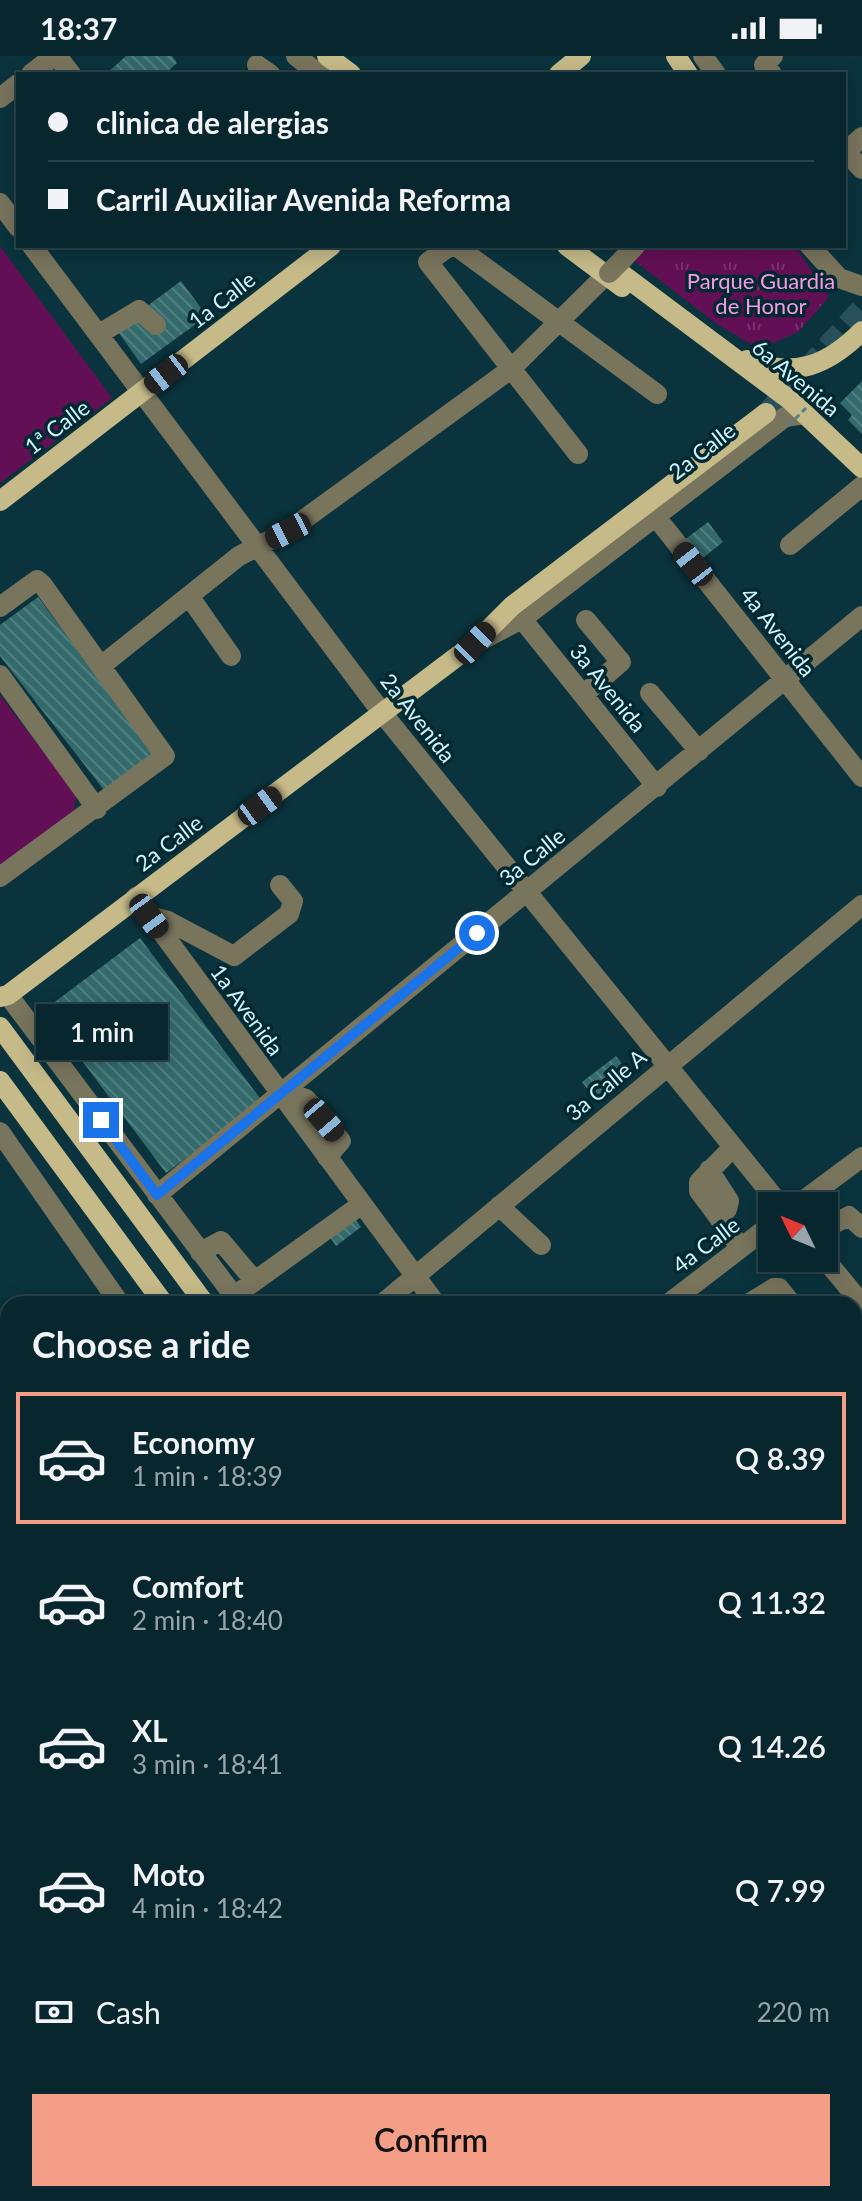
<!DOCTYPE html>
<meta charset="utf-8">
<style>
:root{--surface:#08262e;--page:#16323a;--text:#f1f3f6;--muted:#98a5aa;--line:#29434a;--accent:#f49e87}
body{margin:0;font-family:Lato,sans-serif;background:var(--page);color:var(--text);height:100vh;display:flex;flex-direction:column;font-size:30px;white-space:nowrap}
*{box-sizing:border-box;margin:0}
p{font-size:26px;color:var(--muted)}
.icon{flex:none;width:44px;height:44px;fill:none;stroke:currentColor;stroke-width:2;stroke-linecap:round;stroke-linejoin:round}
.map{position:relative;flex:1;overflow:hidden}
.sheet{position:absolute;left:0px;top:1240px;width:862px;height:906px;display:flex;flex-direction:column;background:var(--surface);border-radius:24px 24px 0 0;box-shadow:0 4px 20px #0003,0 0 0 2px var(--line)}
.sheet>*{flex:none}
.top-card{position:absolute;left:16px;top:16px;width:830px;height:176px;border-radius:0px;box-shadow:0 4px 20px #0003,0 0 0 2px var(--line);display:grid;align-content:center;height:176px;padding:0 32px;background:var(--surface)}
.needle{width:52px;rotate:313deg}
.fabs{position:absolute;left:758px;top:1136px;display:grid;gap:16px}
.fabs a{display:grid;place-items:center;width:80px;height:80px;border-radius:0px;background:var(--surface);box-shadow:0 4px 20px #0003,0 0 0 2px var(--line);font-size:40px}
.end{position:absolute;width:36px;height:36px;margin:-18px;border:10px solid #1a73e8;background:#fff;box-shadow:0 0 0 4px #fff}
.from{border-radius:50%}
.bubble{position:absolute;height:56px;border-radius:0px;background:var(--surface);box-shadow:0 4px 20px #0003,0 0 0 2px var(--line);font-size:26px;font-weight:600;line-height:56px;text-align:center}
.car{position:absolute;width:24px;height:48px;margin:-24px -12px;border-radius:10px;box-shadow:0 0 6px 2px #0007;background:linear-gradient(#222 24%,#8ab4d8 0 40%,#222 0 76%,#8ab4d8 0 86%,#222 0)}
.top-card b{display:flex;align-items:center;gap:28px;height:76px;font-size:30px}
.top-card b+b{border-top:2px solid var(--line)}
.top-card i{width:20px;height:20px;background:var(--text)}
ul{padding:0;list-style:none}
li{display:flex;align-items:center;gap:24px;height:132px;margin:0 16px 12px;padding:0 16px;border:4px solid transparent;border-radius:0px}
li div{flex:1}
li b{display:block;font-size:30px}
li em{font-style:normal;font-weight:600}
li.active{border-color:var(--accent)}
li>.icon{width:72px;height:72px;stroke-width:1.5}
h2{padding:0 32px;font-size:36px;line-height:96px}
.pay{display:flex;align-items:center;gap:20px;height:88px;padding:0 32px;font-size:30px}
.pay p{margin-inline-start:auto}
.button{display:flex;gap:16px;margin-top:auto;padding:16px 32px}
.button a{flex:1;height:92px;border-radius:0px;background:var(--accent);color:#111;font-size:32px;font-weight:600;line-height:92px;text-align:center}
.status{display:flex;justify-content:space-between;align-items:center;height:56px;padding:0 40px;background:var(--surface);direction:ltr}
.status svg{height:22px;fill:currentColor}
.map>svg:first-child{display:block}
.grass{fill:url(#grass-tufts)}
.garden{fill:#630f55}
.building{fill:url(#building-back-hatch)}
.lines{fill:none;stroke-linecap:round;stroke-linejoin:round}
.major-tunnel{stroke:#28505a;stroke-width:20;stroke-dasharray:20 10;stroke-linecap:butt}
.path{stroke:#59808a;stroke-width:3;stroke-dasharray:6 4;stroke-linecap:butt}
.minor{stroke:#79745c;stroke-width:20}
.major{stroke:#c6ba89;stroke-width:20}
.path-bridge{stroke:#59808a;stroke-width:3;stroke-dasharray:6 4;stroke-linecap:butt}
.minor-bridge{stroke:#79745c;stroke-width:20}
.route{stroke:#1a73e8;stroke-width:10}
.labels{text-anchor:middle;stroke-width:7;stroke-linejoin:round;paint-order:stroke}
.park-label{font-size:22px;fill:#f79ae0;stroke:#002932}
.street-label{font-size:22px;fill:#d1f5ff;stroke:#002932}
</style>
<div class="status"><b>18:37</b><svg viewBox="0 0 49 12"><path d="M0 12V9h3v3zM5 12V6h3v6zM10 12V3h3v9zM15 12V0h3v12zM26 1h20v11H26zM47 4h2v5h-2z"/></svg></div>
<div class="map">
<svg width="862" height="2145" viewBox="0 0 862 2145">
<defs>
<pattern id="grass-tufts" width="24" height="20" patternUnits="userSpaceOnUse" patternTransform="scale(2)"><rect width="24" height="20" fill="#630f55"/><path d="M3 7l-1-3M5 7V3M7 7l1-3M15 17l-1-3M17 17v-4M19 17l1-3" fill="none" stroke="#78336e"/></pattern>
<pattern id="building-back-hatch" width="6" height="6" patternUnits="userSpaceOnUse" patternTransform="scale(2)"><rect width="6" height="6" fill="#346a6b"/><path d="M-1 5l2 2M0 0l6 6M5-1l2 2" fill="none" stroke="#508081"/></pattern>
</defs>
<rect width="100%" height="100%" fill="#0a333d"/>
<!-- grass -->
<path class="grass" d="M 629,190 L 795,190 L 829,241 L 798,276 L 759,293 L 717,268 L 623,196 Z"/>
<!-- garden -->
<path class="garden" d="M 0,190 L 112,342 L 0,427 Z
M 0,639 L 76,739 L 73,766 L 0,809 Z"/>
<!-- building -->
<path class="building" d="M 126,0 L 172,0 L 177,7 L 165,18 L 106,18 Z
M 181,225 L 207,260 L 141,308 L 116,273 Z
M 862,325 L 862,378 L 848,364 L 852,359 L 840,347 Z
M 708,466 L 723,486 L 699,505 L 683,485 Z
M 38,541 L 156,700 L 107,738 L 0,600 L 0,569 Z
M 140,882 L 262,1045 L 166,1117 L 44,954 Z
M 616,1000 L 632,1021 L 598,1047 L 582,1026 Z
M 354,1161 L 361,1171 L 336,1190 L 329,1180 Z
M 854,1614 L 862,1625 L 862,1654 L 854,1661 Z
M 8,1654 L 8,1769 L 0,1775 L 0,1660 Z
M 862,1670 L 862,1698 L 854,1704 L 854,1676 Z
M 862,1859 L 862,1940 L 854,1946 L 854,1865 Z
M 5,2095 L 8,2100 L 8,2138 L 36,2138 L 41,2145 L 0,2145 L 0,2099 Z"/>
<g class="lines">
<!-- major-tunnel -->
<path class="major-tunnel" d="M 766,357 L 862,251"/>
<!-- path -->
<path class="path" d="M 806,336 L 817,341 L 814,343
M 854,2033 L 862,2026"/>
<!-- minor -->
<path class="minor" d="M 57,0 L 71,18
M 296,0 L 319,18
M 703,0 L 716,18
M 257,9 L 270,18
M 31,18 L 54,0
M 772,18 L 764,9 L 773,0
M 0,42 L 18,28
M 844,94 L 862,113
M 844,97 L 862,81
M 0,147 L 18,171
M 32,190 L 383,658 L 781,1150
M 450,190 L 428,206 L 578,398
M 456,190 L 657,338
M 810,190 L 839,222 L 862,230
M 623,203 L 635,190
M 99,278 L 139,254 L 156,269
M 656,461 L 862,721
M 790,489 L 862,430
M 189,540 L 231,600
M 0,551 L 37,524 L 42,528 L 165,700 L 0,821
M 522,563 L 657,731
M 480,585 L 522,563 L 785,361 L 805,358
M 101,610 L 239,500 L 288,475 L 511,313 L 606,219
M 0,619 L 97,753
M 650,637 L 699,695
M 583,639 L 621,606 L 586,564
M 136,841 L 436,1248
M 149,860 L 168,865 L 234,900 L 289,858 L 293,845 L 280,829
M 8,939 L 240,1248
M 285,1036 L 306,1043 L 341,1085 L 327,1101
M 0,1076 L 120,1248
M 709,1114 L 729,1145 L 727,1153 L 714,1155 L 699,1135 L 699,1126 L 733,1091
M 157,1139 L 862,560
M 499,1150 L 541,1189
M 796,1150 L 862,1101
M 714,1155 L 741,1192
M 824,1173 L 849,1160 L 862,1172
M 200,1196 L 221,1185 L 254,1224
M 824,1202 L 862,1248
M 234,1240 L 362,1148
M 382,1248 L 862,849
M 668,1248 L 772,1168
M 748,1248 L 774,1232 L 779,1232 L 792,1248
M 854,1277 L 862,1270
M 854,1325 L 862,1335
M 0,1331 L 8,1325
M 0,1398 L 8,1409
M 0,1420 L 8,1430
M 0,1473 L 8,1467
M 854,1479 L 862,1490
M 854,1557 L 862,1568
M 0,1582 L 8,1593
M 854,1732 L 862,1726
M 854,1777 L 862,1788
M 0,1789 L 8,1784
M 0,1848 L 8,1844
M 0,1894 L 8,1888
M 1,1935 L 8,1930
M 0,1972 L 8,1967
M 0,2002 L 8,2013
M 854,2069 L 862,2079
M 104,2138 L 109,2145
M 399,2138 L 404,2145
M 443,2138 L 444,2145
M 769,2138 L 774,2145
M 343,2139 L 349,2145
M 527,2145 L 537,2138
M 663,2145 L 673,2138"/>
<!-- major -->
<path class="major" d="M 327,0 L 351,18
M 676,0 L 688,18
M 559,18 L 581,0
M 567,190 L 622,231
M 619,216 L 790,344 L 862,412
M 747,304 C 795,323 828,309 862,275
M 0,445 L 331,190
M 0,941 L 8,939 L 475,587 L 512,550 L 766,357
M 0,971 L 205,1248
M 0,1025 L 164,1248
M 0,1983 L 8,1994
M 0,2035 L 8,2046
M 0,2072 L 8,2066
M 854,2112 L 862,2122
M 80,2138 L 86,2145
M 116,2138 L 122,2145
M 806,2138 L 811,2145
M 203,2145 L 213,2138"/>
<!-- path-bridge -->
<path class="path-bridge" d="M 788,370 L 806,352"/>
<!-- minor-bridge -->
<path class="minor-bridge" d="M 609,217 L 623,203"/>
</g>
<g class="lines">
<!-- route -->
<path class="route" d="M 101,1064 L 157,1139 L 477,877"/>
</g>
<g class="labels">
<!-- park labels -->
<g class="park-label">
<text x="761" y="233">Parque Guardia<tspan x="761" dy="25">de Honor</tspan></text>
</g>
<!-- street labels -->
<g class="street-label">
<text transform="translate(222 244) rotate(-38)" y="8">1a Calle</text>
<text transform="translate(796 322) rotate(40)" y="8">6a Avenida</text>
<text transform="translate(57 371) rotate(-37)" y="8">1ª Calle</text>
<text transform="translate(702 395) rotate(-38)" y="8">2a Calle</text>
<text transform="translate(778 576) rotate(52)" y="8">4a Avenida</text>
<text transform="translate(608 632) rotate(51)" y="8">3a Avenida</text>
<text transform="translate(418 662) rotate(52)" y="8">2a Avenida</text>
<text transform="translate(169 787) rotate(-37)" y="8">2a Calle</text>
<text transform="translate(532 801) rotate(-39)" y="8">3a Calle</text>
<text transform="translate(247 954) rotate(54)" y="8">1a Avenida</text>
<text transform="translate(606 1029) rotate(-40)" y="8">3a Calle A</text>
<text transform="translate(706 1189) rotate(-37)" y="8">4a Calle</text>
</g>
</g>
</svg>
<div class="fabs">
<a><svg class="needle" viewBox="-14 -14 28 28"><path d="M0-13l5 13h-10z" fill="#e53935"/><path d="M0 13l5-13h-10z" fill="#98a5aa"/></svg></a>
</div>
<i class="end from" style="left:477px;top:877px"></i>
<i class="end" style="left:101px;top:1064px"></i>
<div class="bubble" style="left:36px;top:948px;width:132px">1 min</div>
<i class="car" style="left:166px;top:318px;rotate:232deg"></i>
<i class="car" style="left:288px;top:475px;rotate:243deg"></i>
<i class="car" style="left:693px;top:508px;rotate:322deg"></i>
<i class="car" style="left:475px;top:587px;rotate:44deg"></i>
<i class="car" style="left:260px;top:750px;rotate:54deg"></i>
<i class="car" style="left:149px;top:860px;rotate:144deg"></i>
<i class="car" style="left:324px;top:1064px;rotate:139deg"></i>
<div class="top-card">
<b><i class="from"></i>clinica de alergias</b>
<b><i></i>Carril Auxiliar Avenida Reforma</b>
</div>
<section class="sheet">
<h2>Choose a ride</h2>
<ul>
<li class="active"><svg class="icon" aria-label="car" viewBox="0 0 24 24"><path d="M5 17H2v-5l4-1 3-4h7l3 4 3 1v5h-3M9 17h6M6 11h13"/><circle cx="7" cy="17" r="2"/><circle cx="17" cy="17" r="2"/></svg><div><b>Economy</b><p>1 min · 18:39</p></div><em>Q 8.39</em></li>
<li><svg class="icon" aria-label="car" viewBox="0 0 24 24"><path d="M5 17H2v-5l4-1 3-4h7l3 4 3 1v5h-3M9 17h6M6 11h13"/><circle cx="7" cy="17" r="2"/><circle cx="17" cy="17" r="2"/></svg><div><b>Comfort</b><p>2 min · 18:40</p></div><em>Q 11.32</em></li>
<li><svg class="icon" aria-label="car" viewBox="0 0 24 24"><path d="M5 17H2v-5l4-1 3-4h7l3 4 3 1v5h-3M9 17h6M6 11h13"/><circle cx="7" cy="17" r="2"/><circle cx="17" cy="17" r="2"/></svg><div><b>XL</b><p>3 min · 18:41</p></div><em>Q 14.26</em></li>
<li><svg class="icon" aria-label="car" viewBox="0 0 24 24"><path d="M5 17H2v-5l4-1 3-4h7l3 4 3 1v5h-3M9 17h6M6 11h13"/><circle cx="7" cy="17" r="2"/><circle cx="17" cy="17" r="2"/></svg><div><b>Moto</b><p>4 min · 18:42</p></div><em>Q 7.99</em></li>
</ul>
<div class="pay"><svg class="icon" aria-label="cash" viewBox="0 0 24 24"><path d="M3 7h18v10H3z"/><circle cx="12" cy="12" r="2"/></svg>Cash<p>220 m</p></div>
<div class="button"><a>Confirm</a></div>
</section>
</div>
